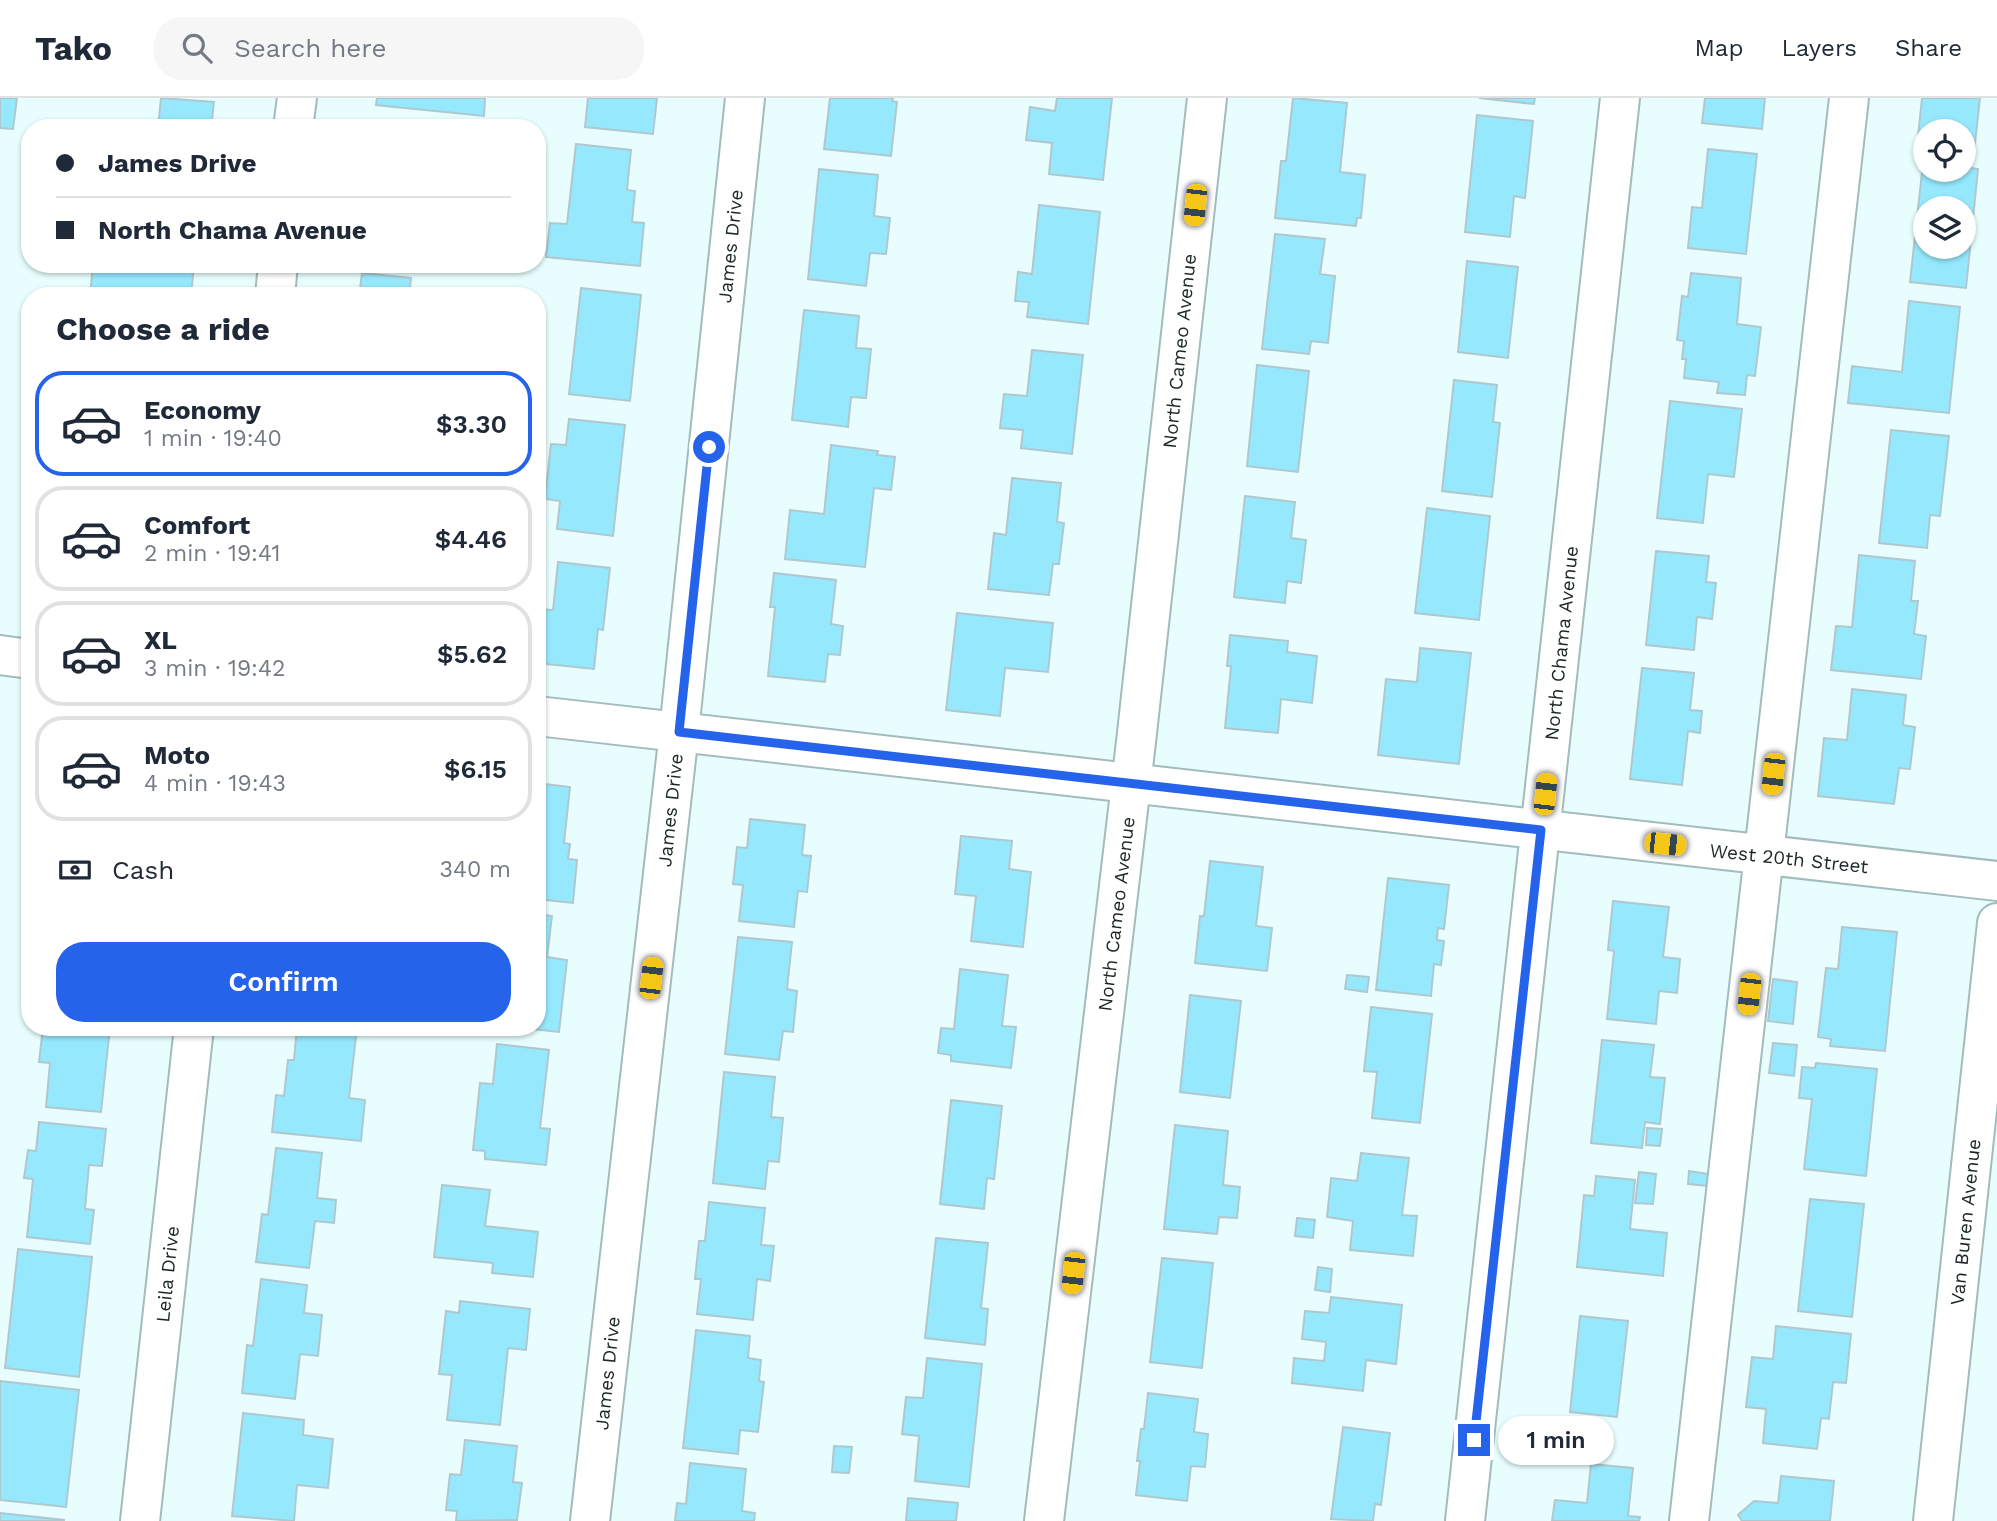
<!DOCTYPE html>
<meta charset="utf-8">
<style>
:root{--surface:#fff;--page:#f6f6f7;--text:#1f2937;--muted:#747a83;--line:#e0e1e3;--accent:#2563eb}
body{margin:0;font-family:"Work Sans",sans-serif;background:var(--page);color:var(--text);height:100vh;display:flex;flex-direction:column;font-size:26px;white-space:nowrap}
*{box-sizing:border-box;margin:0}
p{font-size:23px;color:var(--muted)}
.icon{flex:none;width:38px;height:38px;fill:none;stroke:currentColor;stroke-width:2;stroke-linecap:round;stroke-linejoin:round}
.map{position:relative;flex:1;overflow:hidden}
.panel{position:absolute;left:21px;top:189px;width:525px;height:749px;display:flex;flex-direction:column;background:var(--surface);border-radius:28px;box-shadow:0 2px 5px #0004}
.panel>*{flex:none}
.top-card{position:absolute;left:21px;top:21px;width:525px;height:154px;border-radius:28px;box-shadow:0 2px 5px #0004;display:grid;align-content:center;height:154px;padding:0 35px;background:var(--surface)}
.buttons{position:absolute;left:1913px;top:21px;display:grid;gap:14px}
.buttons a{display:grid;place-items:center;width:63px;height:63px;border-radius:50%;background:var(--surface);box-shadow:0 2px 5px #0004;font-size:35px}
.end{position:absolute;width:32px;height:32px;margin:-16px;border:9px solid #2563eb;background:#fff;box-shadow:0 0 0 4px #fff}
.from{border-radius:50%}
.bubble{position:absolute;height:49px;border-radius:24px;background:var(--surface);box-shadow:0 2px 5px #0004;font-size:23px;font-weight:600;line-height:49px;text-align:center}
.car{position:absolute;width:21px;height:42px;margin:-21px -10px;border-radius:9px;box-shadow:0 0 5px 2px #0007;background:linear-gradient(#f5c518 24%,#345 0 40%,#f5c518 0 76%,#345 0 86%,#f5c518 0)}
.top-card b{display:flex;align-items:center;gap:24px;height:66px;font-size:26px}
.top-card b+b{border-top:2px solid var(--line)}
.top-card i{width:18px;height:18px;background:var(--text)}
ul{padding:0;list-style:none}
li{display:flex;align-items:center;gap:21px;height:105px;margin:0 14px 10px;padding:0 21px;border:4px solid var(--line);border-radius:28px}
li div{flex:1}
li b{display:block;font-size:26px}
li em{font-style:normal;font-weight:600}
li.selected{border-color:var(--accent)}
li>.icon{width:63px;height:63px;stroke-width:1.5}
h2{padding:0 35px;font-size:32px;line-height:84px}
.pay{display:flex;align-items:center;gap:18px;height:77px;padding:0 35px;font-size:26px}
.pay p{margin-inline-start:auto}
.cta{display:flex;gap:14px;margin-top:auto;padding:14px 35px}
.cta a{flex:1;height:80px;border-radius:28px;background:var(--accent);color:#fff;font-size:28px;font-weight:600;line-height:80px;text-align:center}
header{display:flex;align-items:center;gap:42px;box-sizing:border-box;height:98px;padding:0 35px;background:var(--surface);border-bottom:2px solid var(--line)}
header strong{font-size:33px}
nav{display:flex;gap:38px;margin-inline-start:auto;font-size:24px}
.search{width:490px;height:63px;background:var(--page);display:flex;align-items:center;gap:18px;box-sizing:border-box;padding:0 24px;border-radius:28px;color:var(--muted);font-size:26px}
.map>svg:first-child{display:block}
.building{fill:#96e9fd;stroke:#afc8cf;stroke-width:2;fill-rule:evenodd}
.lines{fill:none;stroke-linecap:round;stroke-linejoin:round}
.minor-casing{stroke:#a1bcbb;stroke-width:42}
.minor{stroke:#fff;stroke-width:38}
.route{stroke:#2563eb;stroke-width:9}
.labels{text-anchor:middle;stroke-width:5;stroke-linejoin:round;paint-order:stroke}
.street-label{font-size:19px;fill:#1b2626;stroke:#fff}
</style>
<header>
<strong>Tako</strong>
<div class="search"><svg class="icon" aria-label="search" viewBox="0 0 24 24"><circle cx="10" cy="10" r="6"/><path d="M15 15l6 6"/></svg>Search here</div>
<nav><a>Map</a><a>Layers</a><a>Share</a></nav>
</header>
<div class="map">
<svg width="1997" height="1423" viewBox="0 0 1997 1423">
<rect width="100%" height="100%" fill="#e8fefe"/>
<!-- building -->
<path class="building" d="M 0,0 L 17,0 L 13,31 L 0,30 Z
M 161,0 L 214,4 L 211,30 L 158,30 Z
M 377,0 L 485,0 L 484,18 L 376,7 Z
M 588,0 L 657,0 L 653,36 L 585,29 Z
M 830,0 L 893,0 L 892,3 L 897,4 L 891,58 L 824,51 Z
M 1057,0 L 1112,0 L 1103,82 L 1049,76 L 1052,45 L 1026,42 L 1030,9 L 1055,13 Z
M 1293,0 L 1347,5 L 1340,74 L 1365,77 L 1361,120 L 1357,120 L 1356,128 L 1275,120 L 1281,63 L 1286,63 Z
M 1479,0 L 1535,0 L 1534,6 Z
M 1705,0 L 1765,0 L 1762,31 L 1702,25 Z
M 1922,0 L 1980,0 L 1974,54 L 1964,53 L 1964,33 L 1925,33 L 1925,49 L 1917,48 Z
M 1477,17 L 1533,23 L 1525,100 L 1514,98 L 1510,139 L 1465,134 Z
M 576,46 L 631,52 L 627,92 L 635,93 L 632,124 L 644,125 L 640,168 L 546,159 L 550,125 L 567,126 Z
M 1708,51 L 1757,56 L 1746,156 L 1688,150 L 1692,109 L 1702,110 Z
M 1923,65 L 1925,65 L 1925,72 L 1964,72 L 1964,69 L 1978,71 L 1966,190 L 1910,184 ZM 1925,110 L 1964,110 L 1964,149 L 1925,149 Z
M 819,71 L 878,77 L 874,118 L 890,120 L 886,156 L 870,155 L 866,188 L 808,181 Z
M 1039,107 L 1100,114 L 1088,226 L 1027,219 L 1029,204 L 1015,203 L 1018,174 L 1032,176 Z
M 1275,136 L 1325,141 L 1320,176 L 1335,178 L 1328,245 L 1311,243 L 1309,256 L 1262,251 Z
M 1467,163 L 1518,169 L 1508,260 L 1458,254 Z
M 93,166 L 194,166 L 191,198 L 155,195 L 155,198 L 90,198 Z
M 362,175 L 411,180 L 409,198 L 359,198 Z
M 1691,175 L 1741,180 L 1737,226 L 1761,229 L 1755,278 L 1747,277 L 1745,297 L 1717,295 L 1719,284 L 1684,280 L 1686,261 L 1682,261 L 1684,243 L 1677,242 L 1682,198 L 1688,199 Z
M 581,190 L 641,197 L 630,303 L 569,296 Z
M 1909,203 L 1960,209 L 1949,315 L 1848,305 L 1852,268 L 1902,274 Z
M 804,212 L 859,218 L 856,250 L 871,251 L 866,300 L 851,299 L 848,329 L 792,322 Z
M 1032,252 L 1083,257 L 1072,356 L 1021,350 L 1023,332 L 1000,330 L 1004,296 L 1027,298 Z
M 1257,267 L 1309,273 L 1298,374 L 1247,368 Z
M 1454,282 L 1497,287 L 1493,324 L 1500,325 L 1492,399 L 1442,393 Z
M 1670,303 L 1742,311 L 1734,379 L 1708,376 L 1703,425 L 1657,420 Z
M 569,321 L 625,327 L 613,438 L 557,431 L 560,403 L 545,401 L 551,346 L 566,347 Z
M 1891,332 L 1949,338 L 1940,418 L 1930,417 L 1927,450 L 1879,445 Z
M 831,347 L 878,353 L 877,357 L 895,359 L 891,392 L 874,390 L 865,469 L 785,461 L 790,412 L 824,416 Z
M 1012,380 L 1061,385 L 1057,424 L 1064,425 L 1059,466 L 1053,466 L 1049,497 L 988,491 L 994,435 L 1006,437 Z
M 1245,398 L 1295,404 L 1291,440 L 1306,442 L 1301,485 L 1287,483 L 1285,505 L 1234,499 Z
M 1427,410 L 1490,418 L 1479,522 L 1415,515 Z
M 1656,453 L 1709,458 L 1706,484 L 1716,485 L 1712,521 L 1697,519 L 1694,552 L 1646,547 Z
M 1859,457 L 1915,463 L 1911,503 L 1918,503 L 1914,536 L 1926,538 L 1921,581 L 1831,572 L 1836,528 L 1852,529 Z
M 558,464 L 610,470 L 603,532 L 598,531 L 594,571 L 537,565 L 537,511 L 553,512 Z
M 774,475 L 836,482 L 831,526 L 843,528 L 840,557 L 828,556 L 825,584 L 768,578 L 775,509 L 770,509 Z
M 957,515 L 1053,525 L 1048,574 L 1005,570 L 1000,618 L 946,612 Z
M 1230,537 L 1288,543 L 1287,554 L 1317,558 L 1312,605 L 1281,601 L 1278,635 L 1225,630 L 1231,568 L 1227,568 Z
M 1420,550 L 1471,555 L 1459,666 L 1378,657 L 1386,581 L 1417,584 Z
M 1642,570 L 1694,575 L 1690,612 L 1702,613 L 1700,635 L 1688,633 L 1682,687 L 1630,681 Z
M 1852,591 L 1906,597 L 1903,627 L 1915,629 L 1910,671 L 1899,670 L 1894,706 L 1818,698 L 1824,640 L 1847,642 Z
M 28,621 L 30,621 L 30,676 L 28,676 L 28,670 L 23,670 Z
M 537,685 L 570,689 L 564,745 L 570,746 L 568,761 L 577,762 L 573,805 L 537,801 Z
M 750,721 L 805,727 L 802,757 L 811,758 L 807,794 L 798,793 L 794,829 L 739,823 L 743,787 L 733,786 L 737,749 L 747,750 Z
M 961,738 L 1012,743 L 1009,771 L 1031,774 L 1023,849 L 971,843 L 976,798 L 955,796 Z
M 1210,763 L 1263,769 L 1256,828 L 1272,830 L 1267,873 L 1195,865 L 1200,818 L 1204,818 Z
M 1388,780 L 1449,787 L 1444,831 L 1438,830 L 1437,842 L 1444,843 L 1441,867 L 1434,866 L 1431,898 L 1376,892 Z
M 1613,803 L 1669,809 L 1663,859 L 1680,861 L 1677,895 L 1659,893 L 1656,926 L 1607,921 L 1614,853 L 1608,852 Z
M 537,816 L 552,818 L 547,859 L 567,862 L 559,934 L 512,929 L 537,929 Z
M 1842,829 L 1897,834 L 1885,953 L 1830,948 L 1831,941 L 1818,939 L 1826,870 L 1838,871 Z
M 738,839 L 792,844 L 787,891 L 797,893 L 793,934 L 783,933 L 779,962 L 725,956 Z
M 960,871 L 1008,877 L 1002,928 L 1016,929 L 1011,970 L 951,963 L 951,957 L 938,955 L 941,930 L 954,931 Z
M 1347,877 L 1369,879 L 1367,894 L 1345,891 Z
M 1773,881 L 1797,884 L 1793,926 L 1768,923 Z
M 1190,897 L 1241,903 L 1230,1000 L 1180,994 Z
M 1371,909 L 1432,916 L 1420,1025 L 1372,1020 L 1377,974 L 1364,973 Z
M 43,929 L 110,929 L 101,1014 L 46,1009 L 50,965 L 39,964 Z
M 297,929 L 357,929 L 349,1000 L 365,1002 L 361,1043 L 272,1034 L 276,997 L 284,998 L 288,962 L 294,962 Z
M 1602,942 L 1654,947 L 1650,979 L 1665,980 L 1660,1026 L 1645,1024 L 1642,1050 L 1591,1045 Z
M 1773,945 L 1797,947 L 1794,978 L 1769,975 Z
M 497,946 L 549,952 L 540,1030 L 550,1031 L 546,1067 L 485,1061 L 485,1053 L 473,1052 L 480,985 L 493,986 Z
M 1816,965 L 1877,971 L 1866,1078 L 1804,1071 L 1812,1001 L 1799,1000 L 1802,969 L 1815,970 Z
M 724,974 L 775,979 L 771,1019 L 783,1020 L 779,1064 L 768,1063 L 765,1091 L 713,1085 Z
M 951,1002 L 1002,1008 L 994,1081 L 987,1080 L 984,1111 L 940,1106 Z
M 39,1024 L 106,1031 L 102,1068 L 89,1067 L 85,1111 L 94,1112 L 90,1146 L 27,1139 L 33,1081 L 24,1080 L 28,1052 L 36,1053 Z
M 1175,1027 L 1228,1033 L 1223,1087 L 1240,1089 L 1237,1120 L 1219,1119 L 1217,1136 L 1164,1131 Z
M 1647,1030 L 1662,1031 L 1660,1048 L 1646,1047 Z
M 276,1050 L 322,1055 L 317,1100 L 336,1102 L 334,1125 L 315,1123 L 309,1170 L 256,1164 L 262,1116 L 268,1117 Z
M 1361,1055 L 1409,1060 L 1402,1117 L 1417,1118 L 1413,1158 L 1350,1152 L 1353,1123 L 1327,1119 L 1331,1080 L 1357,1083 Z
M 1689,1073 L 1709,1076 L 1708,1088 L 1688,1086 Z
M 1639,1074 L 1656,1076 L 1653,1106 L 1635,1105 Z
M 1596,1078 L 1635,1082 L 1630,1131 L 1667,1135 L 1663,1178 L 1577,1169 L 1584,1097 L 1594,1098 Z
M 442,1087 L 490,1092 L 485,1128 L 538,1134 L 533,1179 L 492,1175 L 493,1165 L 434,1159 Z
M 1810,1101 L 1864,1106 L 1852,1219 L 1798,1213 Z
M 709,1104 L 765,1110 L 761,1147 L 774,1148 L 770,1183 L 757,1181 L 753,1222 L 697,1216 L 701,1181 L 695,1181 L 699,1143 L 705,1143 Z
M 1297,1120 L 1315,1122 L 1313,1140 L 1295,1138 Z
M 936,1140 L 988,1145 L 981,1210 L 988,1211 L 985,1247 L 925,1240 Z
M 18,1151 L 92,1159 L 79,1279 L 5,1270 Z
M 1162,1160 L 1213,1165 L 1202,1270 L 1150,1264 Z
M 1318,1169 L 1332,1171 L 1330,1194 L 1315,1192 Z
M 261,1181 L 307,1187 L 304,1215 L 322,1217 L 318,1258 L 300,1256 L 295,1301 L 242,1295 L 247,1247 L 253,1248 Z
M 1331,1199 L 1402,1207 L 1396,1266 L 1366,1262 L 1363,1293 L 1292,1285 L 1294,1260 L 1324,1263 L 1326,1244 L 1302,1241 L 1305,1213 L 1329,1215 Z
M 460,1203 L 530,1211 L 526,1252 L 508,1250 L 500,1327 L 447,1322 L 452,1277 L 439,1276 L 446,1213 L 459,1215 Z
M 1580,1218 L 1628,1223 L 1617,1319 L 1570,1314 Z
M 1776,1228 L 1851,1236 L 1846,1285 L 1833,1284 L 1829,1321 L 1821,1320 L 1817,1351 L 1763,1345 L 1766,1311 L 1746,1309 L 1752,1259 L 1773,1261 Z
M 696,1232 L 750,1238 L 748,1260 L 761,1262 L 759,1283 L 764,1284 L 758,1334 L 740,1332 L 738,1356 L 683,1350 Z
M 927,1260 L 982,1266 L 969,1389 L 915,1383 L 919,1338 L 902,1336 L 906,1299 L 923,1300 Z
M 0,1283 L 79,1292 L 66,1409 L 0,1402 Z
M 1148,1295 L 1198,1301 L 1194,1334 L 1208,1336 L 1205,1369 L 1191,1368 L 1187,1403 L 1136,1397 L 1140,1363 L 1137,1363 L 1141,1331 L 1144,1331 Z
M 243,1315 L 304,1322 L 303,1337 L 333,1341 L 328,1390 L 297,1387 L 294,1423 L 232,1418 Z
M 1343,1329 L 1390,1335 L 1381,1407 L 1375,1406 L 1373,1423 L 1331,1421 Z
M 465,1342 L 517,1348 L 513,1384 L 522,1385 L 517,1422 L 456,1423 L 457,1413 L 446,1412 L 450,1376 L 461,1377 Z
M 834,1348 L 852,1349 L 849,1375 L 832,1374 Z
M 690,1365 L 746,1371 L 742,1413 L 755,1415 L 754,1423 L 675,1423 L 677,1405 L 686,1406 Z
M 1591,1366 L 1633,1370 L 1628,1418 L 1640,1419 L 1639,1423 L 1552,1423 L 1555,1402 L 1587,1405 Z
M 1781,1378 L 1834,1383 L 1830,1423 L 1742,1423 L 1738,1417 L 1754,1403 L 1778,1405 Z
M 908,1400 L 958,1405 L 956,1423 L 906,1423 Z
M 0,1415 L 64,1422 L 64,1423 L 0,1423 Z"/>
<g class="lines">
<defs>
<path id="minor" d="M 293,30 L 297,0
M 275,198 L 278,166
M 0,557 L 30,561
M 537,618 L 1997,783
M 140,1423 L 194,929
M 590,1423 L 679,634 L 745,0
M 1044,1423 L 1136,644 L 1207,0
M 1465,1423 L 1620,0
M 1689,1423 L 1849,0
M 1933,1423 L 1997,825"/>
</defs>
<!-- minor casing -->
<use href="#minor" class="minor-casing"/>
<!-- minor -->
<use href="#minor" class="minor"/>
</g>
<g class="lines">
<!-- route -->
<path class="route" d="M 709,349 L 679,634 L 1541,732 L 1474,1342"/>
</g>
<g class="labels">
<!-- street labels -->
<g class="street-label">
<text transform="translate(730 148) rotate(-84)" y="7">James Drive</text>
<text transform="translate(1179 253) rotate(-84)" y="7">North Cameo Avenue</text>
<text transform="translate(1561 545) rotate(-84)" y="7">North Chama Avenue</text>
<text transform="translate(670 712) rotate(-84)" y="7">James Drive</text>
<text transform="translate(1789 760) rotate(6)" y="7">West 20th Street</text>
<text transform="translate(1116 816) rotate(-83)" y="7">North Cameo Avenue</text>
<text transform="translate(1965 1124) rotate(-84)" y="7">Van Buren Avenue</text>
<text transform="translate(167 1176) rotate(-84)" y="7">Leila Drive</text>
<text transform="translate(607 1275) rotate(-84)" y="7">James Drive</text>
</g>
</g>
</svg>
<div class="buttons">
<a><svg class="icon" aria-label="locate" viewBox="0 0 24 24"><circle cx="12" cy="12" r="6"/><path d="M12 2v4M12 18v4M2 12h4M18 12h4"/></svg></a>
<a><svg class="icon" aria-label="layers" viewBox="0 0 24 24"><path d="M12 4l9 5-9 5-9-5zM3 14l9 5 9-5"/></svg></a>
</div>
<i class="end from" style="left:709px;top:349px"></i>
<i class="end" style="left:1474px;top:1342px"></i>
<div class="bubble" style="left:1498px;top:1318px;width:116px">1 min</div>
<i class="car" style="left:1195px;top:107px;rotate:186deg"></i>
<i class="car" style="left:1773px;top:676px;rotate:186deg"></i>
<i class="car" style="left:1545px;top:696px;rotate:6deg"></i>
<i class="car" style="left:1665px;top:746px;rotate:96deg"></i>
<i class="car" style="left:651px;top:880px;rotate:7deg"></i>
<i class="car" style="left:1749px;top:896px;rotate:186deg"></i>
<i class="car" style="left:1073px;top:1175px;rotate:186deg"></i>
<div class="top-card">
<b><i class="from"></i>James Drive</b>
<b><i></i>North Chama Avenue</b>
</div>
<section class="panel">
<h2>Choose a ride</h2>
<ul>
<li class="selected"><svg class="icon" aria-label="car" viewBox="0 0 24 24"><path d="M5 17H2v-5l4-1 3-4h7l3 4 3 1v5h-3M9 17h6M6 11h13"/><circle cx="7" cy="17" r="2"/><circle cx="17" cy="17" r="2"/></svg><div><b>Economy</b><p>1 min · 19:40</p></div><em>$3.30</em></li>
<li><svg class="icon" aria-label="car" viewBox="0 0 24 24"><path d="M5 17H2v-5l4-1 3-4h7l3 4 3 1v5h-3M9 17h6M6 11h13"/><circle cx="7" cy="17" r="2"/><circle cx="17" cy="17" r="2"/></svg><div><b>Comfort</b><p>2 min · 19:41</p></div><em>$4.46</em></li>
<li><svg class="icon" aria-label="car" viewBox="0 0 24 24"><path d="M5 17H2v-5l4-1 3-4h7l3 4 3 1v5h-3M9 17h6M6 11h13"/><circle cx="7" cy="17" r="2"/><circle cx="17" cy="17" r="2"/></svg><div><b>XL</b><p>3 min · 19:42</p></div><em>$5.62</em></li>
<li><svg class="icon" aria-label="car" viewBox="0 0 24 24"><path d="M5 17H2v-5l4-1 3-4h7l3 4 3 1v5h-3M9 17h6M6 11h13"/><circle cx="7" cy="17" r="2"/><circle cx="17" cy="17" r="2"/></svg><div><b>Moto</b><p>4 min · 19:43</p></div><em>$6.15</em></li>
</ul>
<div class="pay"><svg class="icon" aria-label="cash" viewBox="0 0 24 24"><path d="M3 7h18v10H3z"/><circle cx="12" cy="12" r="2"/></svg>Cash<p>340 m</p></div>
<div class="cta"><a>Confirm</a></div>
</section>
</div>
